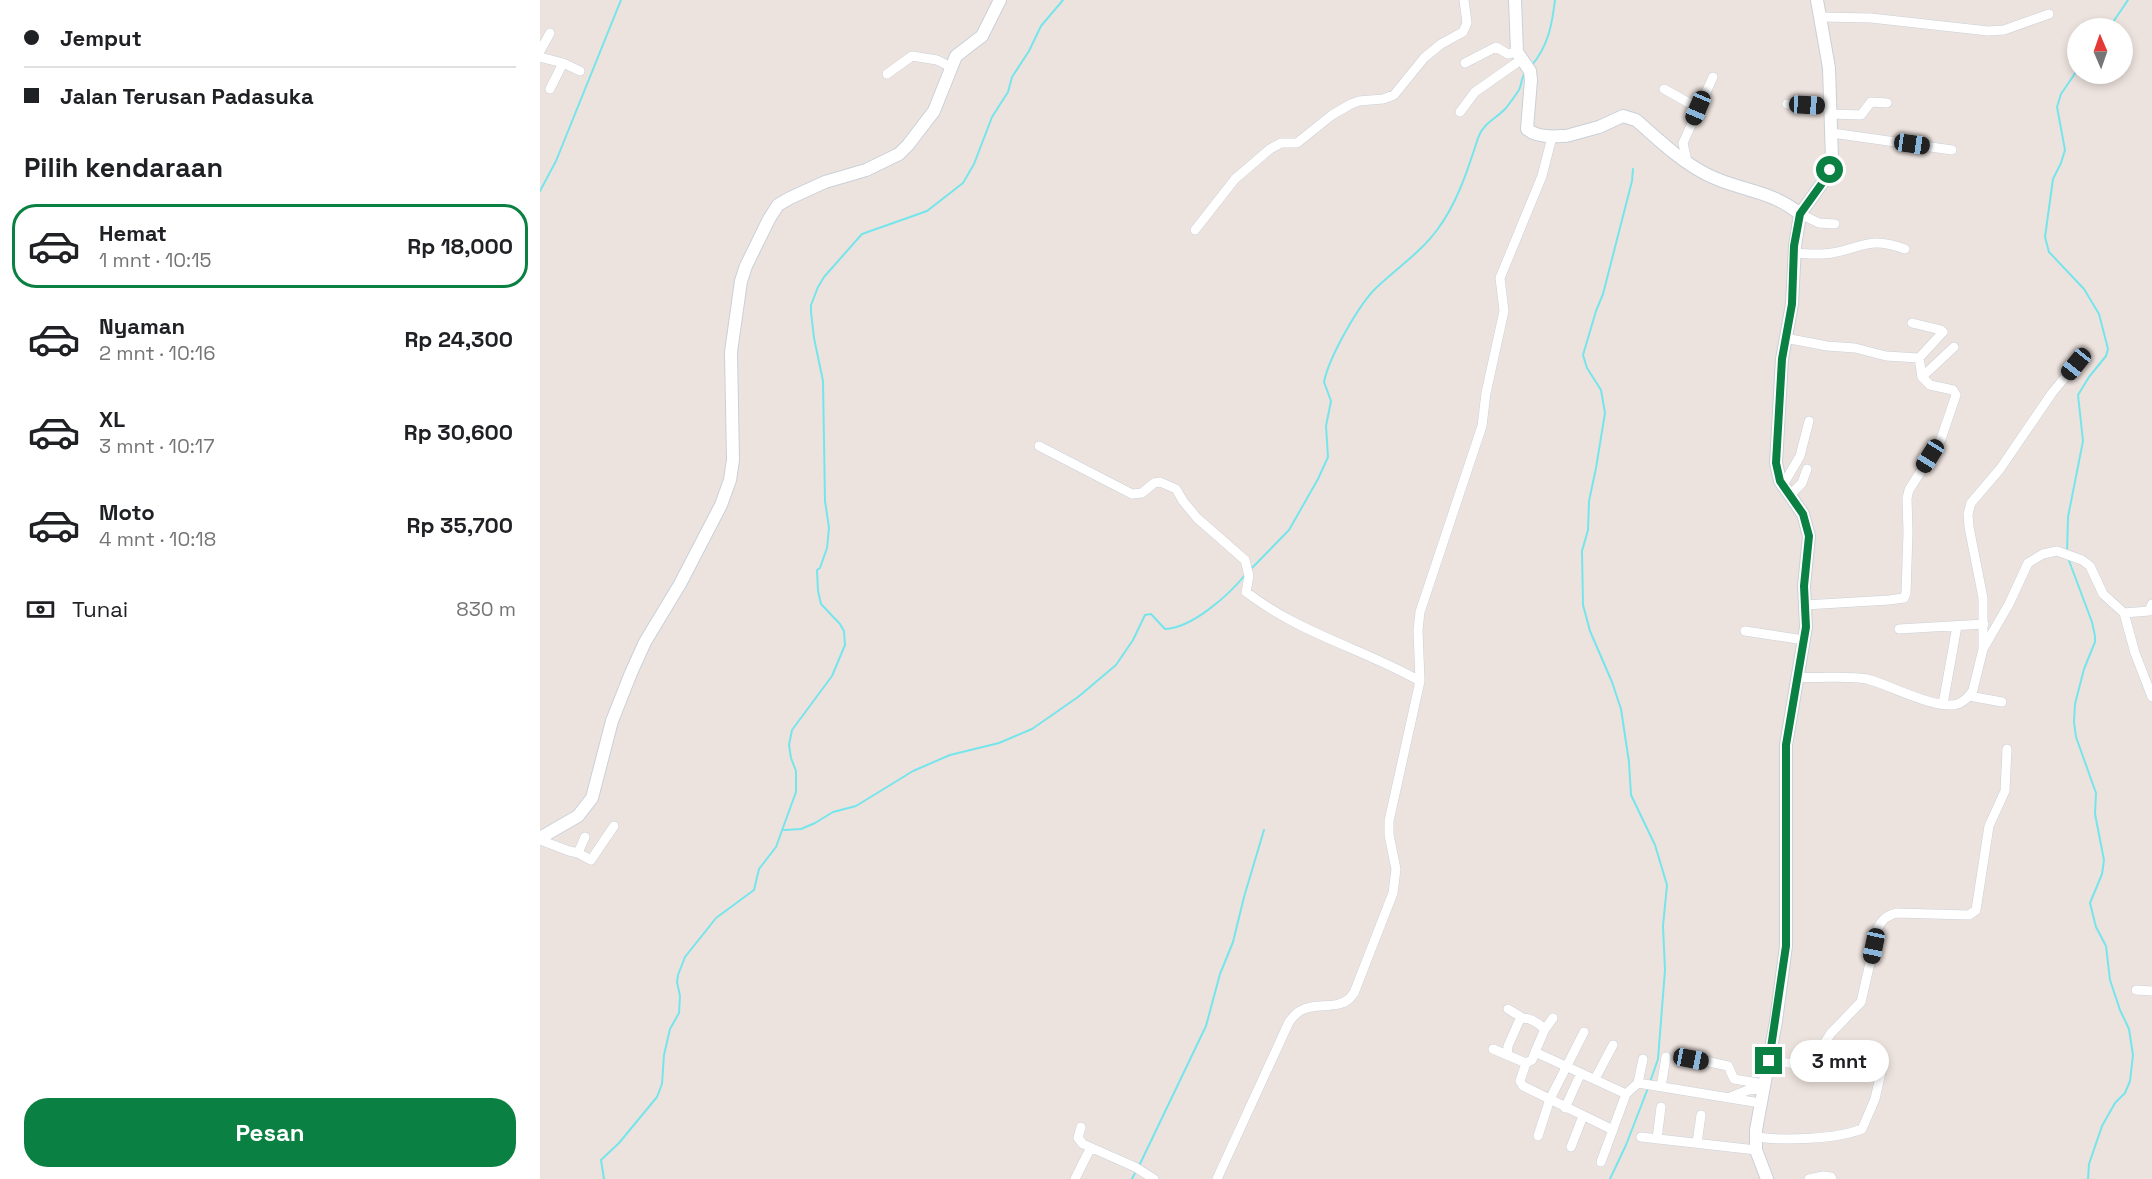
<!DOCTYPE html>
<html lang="id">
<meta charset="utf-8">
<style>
:root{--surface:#fff;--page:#f2f2f2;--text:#202124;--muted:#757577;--line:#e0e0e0;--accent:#0b8043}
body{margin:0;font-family:"Space Grotesk",sans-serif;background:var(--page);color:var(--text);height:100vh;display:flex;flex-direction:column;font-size:22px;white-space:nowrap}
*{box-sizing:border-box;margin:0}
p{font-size:20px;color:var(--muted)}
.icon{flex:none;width:33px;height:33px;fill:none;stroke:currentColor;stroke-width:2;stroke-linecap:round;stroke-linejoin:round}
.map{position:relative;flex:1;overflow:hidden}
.details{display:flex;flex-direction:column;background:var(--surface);width:540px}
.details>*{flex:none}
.hud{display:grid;align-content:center;height:132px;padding:0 24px;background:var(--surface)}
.needle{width:39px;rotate:358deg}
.controls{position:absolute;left:1527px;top:18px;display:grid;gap:12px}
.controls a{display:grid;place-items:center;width:66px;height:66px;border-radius:50%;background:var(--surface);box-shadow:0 3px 9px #0003;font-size:30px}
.end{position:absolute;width:27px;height:27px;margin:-14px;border:8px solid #0b8043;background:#fff;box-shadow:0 0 0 3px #fff}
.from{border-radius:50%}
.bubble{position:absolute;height:42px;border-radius:21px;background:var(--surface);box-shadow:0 3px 9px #0003;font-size:20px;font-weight:800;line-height:42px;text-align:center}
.car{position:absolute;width:18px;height:36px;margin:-18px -9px;border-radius:8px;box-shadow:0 0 4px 2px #0007;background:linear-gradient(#222 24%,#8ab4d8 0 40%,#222 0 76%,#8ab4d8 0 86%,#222 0)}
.hud b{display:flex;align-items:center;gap:21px;height:57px;font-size:22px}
.hud b+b{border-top:2px solid var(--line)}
.hud i{width:15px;height:15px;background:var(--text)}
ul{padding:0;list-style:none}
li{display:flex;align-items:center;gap:18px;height:84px;margin:0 12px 9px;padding:0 12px;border:3px solid transparent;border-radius:24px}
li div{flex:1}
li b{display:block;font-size:22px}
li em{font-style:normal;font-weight:800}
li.active{border-color:var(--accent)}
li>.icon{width:54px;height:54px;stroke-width:1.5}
h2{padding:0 24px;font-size:27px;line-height:72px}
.pay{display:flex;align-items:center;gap:15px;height:66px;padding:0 24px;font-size:22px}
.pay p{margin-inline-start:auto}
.action{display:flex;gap:12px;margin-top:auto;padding:12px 24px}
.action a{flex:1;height:69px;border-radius:24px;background:var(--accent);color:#fff;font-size:24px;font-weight:800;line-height:69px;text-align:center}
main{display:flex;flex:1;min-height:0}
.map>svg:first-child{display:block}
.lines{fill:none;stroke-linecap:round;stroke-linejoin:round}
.stream{stroke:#75e5eb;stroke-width:2}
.street-casing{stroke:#c9d0d9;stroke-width:10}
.secondary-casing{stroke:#c9d0d9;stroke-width:14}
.street{stroke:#fff;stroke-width:9}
.secondary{stroke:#fff;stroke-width:12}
.route{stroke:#0b8043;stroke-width:8}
</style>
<main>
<section class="details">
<div class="hud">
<b><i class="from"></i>Jemput</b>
<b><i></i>Jalan Terusan Padasuka</b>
</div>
<h2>Pilih kendaraan</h2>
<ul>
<li class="active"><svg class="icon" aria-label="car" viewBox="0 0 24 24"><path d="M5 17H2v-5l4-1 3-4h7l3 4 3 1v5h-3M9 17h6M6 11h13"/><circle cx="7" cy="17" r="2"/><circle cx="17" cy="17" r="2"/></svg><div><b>Hemat</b><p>1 mnt · 10:15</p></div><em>Rp 18,000</em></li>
<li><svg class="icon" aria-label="car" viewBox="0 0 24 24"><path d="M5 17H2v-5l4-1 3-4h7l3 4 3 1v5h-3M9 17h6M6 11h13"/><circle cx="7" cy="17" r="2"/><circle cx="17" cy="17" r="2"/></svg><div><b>Nyaman</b><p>2 mnt · 10:16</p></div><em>Rp 24,300</em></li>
<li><svg class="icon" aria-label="car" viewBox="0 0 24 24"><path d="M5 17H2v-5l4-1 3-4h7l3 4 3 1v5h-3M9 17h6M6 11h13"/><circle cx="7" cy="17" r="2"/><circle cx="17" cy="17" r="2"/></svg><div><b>XL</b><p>3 mnt · 10:17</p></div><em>Rp 30,600</em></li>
<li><svg class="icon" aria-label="car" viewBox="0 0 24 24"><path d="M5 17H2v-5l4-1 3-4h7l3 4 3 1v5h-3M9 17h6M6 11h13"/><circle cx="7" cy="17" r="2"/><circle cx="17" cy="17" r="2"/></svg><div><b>Moto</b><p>4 mnt · 10:18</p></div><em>Rp 35,700</em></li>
</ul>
<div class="pay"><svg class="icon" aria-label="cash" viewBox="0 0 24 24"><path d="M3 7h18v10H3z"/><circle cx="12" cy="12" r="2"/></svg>Tunai<p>830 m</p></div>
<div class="action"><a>Pesan</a></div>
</section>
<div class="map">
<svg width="1612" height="1179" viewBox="0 0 1612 1179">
<rect width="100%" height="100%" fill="#ede3de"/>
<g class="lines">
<!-- stream -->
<path class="stream" d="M 1569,28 L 1588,0
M 991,66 C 1008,47 1012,25 1015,0
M 1093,169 L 1092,181 L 1063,294 L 1056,311 L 1043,355 L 1047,368 L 1061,390 L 1065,413 L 1056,468 L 1049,501 L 1048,530 L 1042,551 L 1043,605 L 1050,631 L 1072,682 L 1081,709 L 1089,762 L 1091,795 L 1115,845 L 1127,885 L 1123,926 L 1125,970 L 1118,1059 L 1110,1082
M 0,191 L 16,161 L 81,0
M 1527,553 L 1528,517 L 1543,441 L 1538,395 L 1549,377 L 1566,356 L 1568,349 L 1559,314 L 1544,289 L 1509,252 L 1505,237 L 1513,179 L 1521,163 L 1525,150 L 1517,107 L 1521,94 L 1538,69
M 1528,558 L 1552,622 L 1555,636 L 1555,642 L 1544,669 L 1535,704 L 1534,722 L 1536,737 L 1556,793 L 1555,814 L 1564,860 L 1562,874 L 1550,903 L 1556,927 L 1566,946 L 1570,980 L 1580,1010 L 1589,1029 L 1593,1055 L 1590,1081 L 1585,1093 L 1575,1103 L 1562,1126 L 1549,1164 L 1548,1179
M 711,569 L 749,530 L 778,479 L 788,457 L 786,426 L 791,401 L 784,382 C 789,357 819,304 837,287 C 857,268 881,252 897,230 C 917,204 928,169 938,138 C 943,123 956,119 966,108 C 970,103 975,96 979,90 C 982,84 981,78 985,73
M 244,830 L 261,829 L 275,823 L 293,812 L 316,806 L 373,771 L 410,755 L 459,743 L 492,729 L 538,697 L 576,665 L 593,640 L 605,615 L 611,614 L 625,629 C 652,628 689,595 705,575
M 599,1166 L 666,1026 L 680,974 L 693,942 L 704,897 L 724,830
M 64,1179 L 61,1160 L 79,1143 L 117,1097 L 122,1084 L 124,1055 L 130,1029 L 139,1013 L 140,996 L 137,982 L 138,975 L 145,957 L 176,918 L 214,890 L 219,869 L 236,847 L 256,792 L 256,771 L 251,758 L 249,745 L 252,730 L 292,676 L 305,645 L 304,631 L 300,624 L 281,604 L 278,591 L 277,570 L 280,568 L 287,548 L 289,528 L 285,501 L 283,381 L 274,338 L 271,312 L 271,305 L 278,287 L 284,277 L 322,234 L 387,211 L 423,183 L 434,164 L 452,117 L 468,92 L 472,77 L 489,51 L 501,26 L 523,0
M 592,1179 L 596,1171
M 1070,1179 L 1086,1145 L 1108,1088"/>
<defs>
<path id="street" d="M 1281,17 L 1331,18 L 1448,31 L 1464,30 L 1509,14
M 0,51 L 10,33
M 0,57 L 23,63 L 40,71
M 925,63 L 956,47 L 968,54 L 977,52
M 347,74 L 372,56 L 397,60 L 411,67
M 10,89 L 23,63
M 1124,89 L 1158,108
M 1247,104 L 1291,107
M 920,112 L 935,92 L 982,59
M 1291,114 L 1321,115 L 1331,102 L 1347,103
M 1292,133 L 1412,150
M 1147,162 L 1143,143 L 1173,77
M 1260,214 L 1279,223 L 1295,224
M 655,230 L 695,179 L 730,149 L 741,143 L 757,143 L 792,115 L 811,104 L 819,101 L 843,99 L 854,95 L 884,58 L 901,44 L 923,32 L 927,23 L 924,0
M 1254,253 C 1267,254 1280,255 1292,253 C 1325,247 1329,236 1365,249
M 1245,338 L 1287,346 L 1315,348 L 1346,356 L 1379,358 L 1403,332 L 1401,330 L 1372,323
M 1379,358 L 1382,377 L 1414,347
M 499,446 L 592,494 L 602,493 L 614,483 L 620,482 L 636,489 L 643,501 L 657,518 L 705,560 L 709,576 L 706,592 C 761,634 821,648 880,681
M 1243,485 L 1260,456 L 1269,421
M 1250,495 L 1262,483 L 1267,469
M 1265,605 L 1349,600 L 1364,598 L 1366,593 L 1368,532 L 1367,498 L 1369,490 L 1401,439 L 1416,395 L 1413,390 L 1390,385 L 1382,377
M 1584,613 L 1609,611 L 1612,604
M 1359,629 L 1444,624
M 1205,631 L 1264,640
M 1443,647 L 1443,598 L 1429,527 L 1428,514 L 1431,503 L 1460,469 L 1512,393 L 1536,364
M 1257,677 C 1280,679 1304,675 1327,679 C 1348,684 1401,713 1420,703 C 1426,700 1430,695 1433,690 L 1443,649 L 1469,604 L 1488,563 L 1503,554 L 1517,551 L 1542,560 L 1550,566 L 1563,594 L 1584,613 L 1595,653 L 1612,697
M 1429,696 L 1462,702
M 1403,704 L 1417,626
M 0,840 L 29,851 L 38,853 L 45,837
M 38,853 L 51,860 L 74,826
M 1596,990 L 1612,991
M 968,1009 L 983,1018
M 1005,1029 L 1013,1018
M 953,1049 L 967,1055
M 995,1052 L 992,1060 L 986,1063 L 967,1055 L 968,1046 L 980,1019 C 988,1016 998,1023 1005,1029 L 995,1052 L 1086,1094 L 1061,1162
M 1151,1058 L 1188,1066 L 1194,1079 L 1224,1084
M 1229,1061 L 1267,1065 L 1272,1063 L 1291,1033 L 1321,1002 L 1338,928 C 1342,919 1347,916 1356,913 L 1429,915 L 1436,910 L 1449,826 L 1465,791 L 1467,749
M 986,1063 L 980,1081 L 983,1086 L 1073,1130
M 1055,1079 L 1073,1045
M 1098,1083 L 1103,1059
M 1121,1087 L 1126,1057
M 1086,1094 L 1098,1083 L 1220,1103
M 1188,1098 L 1208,1090 L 1223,1089
M 1025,1108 L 1041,1073
M 541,1127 L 538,1138 L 543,1144 L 595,1167 L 614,1179
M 998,1136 L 1010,1099 L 1044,1032
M 1101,1137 L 1216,1150
M 1217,1137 C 1243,1141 1298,1139 1322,1129 L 1335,1099 L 1342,1068
M 1117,1139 L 1121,1107
M 1157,1143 L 1161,1115
M 1031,1147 L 1043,1116
M 535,1179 L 550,1149
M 677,1179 L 749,1022 C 752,1018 756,1013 760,1011 C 775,1002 796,1010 809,999 L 814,993 L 853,893 L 856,869 L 849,835 L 849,821 L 880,681 L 878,630 L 880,612 L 942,426 L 946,393 L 964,311 L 960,278 L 1002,176 L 1012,137
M 1269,1179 L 1283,1176 L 1291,1177 L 1292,1179"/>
<path id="secondary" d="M 975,0 L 977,52 L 990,71 L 991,80 L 987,129 C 996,137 1011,137 1022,136
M 1026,136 L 1059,127 L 1083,116 L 1096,120 C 1118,139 1139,160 1166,174 C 1198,191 1230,189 1260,214
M 0,838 L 38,816 L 52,798 L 72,721 L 91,673 L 105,642 L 140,584 L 181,505 L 190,480 L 193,460 L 191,352 L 201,281 L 206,266 L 229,219 L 238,205 L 250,198 L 285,182 L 326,170 L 359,154 L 368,145 L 394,111 L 416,56 L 442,36 L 460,0
M 1227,1179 L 1216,1150 L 1216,1130 L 1236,1021 L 1246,946 L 1246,745 L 1266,627 L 1264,586 L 1269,536 L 1263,514 L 1240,481 L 1236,463 L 1242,359 L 1252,304 L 1255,246 L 1260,214 L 1283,182 L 1290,169 L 1292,159 L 1289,68 L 1277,0"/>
</defs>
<!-- street casing -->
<use href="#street" class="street-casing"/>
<!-- secondary casing -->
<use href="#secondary" class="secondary-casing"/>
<!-- street -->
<use href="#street" class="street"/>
<!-- secondary -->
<use href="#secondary" class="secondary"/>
</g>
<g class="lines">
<!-- route -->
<path class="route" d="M 1229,1061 L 1246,946 L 1246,745 L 1266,627 L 1264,586 L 1269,536 L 1263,514 L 1240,481 L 1236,463 L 1242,359 L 1252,304 L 1254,246 L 1260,214 L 1283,182 L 1290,170"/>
</g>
</svg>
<div class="controls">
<a><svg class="needle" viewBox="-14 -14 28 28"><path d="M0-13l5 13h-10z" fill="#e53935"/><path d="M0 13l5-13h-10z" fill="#757577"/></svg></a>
</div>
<i class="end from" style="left:1290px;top:170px"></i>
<i class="end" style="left:1229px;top:1061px"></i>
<div class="bubble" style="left:1250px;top:1040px;width:99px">3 mnt</div>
<i class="car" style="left:1267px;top:105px;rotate:93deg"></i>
<i class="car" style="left:1158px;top:108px;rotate:203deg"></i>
<i class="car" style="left:1372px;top:144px;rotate:98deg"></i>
<i class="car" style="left:1536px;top:364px;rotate:219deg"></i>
<i class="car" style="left:1390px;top:456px;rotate:212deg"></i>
<i class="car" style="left:1334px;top:946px;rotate:192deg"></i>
<i class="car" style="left:1151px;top:1059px;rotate:101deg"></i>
</div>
</main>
